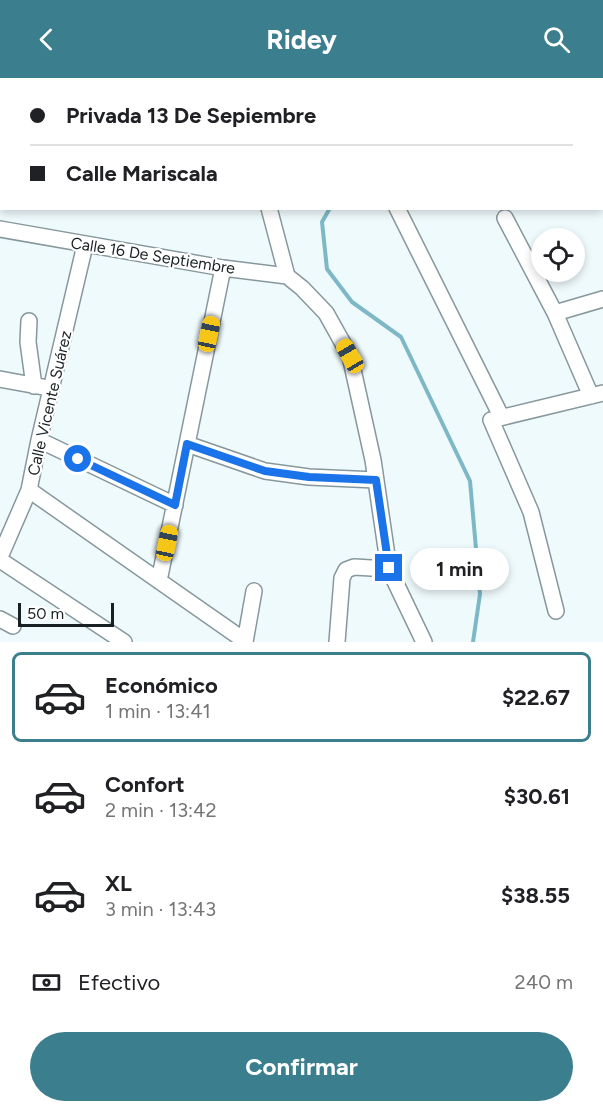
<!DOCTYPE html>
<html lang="es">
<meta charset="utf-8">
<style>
:root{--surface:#fff;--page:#f2f2f2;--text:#202124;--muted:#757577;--line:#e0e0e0;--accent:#3b7e8e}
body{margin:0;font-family:Figtree,sans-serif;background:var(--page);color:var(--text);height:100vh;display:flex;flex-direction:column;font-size:22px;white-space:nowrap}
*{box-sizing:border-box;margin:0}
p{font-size:20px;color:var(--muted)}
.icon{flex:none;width:33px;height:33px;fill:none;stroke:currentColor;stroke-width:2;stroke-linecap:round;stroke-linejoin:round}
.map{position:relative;height:564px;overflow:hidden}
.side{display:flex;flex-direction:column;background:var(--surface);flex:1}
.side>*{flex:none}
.guide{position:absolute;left:0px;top:0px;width:603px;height:132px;box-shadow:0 3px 9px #0003;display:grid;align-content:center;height:132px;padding:0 30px;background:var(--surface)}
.fabs{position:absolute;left:531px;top:150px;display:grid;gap:12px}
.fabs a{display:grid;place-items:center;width:54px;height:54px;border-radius:50%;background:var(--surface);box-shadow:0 3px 9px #0003;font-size:30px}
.scale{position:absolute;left:18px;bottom:15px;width:96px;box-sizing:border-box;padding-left:6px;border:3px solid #192022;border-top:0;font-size:16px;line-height:21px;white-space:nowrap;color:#192022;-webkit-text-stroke:4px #fff;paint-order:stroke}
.end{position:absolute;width:27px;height:27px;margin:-14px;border:8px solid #1a73e8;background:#fff;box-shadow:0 0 0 3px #fff}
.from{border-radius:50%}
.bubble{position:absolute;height:42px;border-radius:21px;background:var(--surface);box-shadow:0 3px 9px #0003;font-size:20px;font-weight:700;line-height:42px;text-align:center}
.car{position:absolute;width:18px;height:36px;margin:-18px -9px;border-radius:8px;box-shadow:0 0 4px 2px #0007;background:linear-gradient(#f5c518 24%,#345 0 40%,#f5c518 0 76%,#345 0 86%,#f5c518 0)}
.guide b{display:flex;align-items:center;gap:21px;height:57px;font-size:22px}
.guide b+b{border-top:2px solid var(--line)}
.guide i{width:15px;height:15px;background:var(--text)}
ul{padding:10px 0 0;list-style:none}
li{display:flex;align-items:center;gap:18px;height:90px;margin:0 12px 9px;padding:0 18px;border:3px solid transparent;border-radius:9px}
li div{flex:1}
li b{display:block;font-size:22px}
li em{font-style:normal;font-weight:700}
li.on{border-color:var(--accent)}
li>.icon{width:54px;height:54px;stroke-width:1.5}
.pay{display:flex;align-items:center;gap:15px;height:66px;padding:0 30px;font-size:22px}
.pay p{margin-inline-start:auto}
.action{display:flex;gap:12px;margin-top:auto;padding:12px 30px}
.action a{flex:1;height:69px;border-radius:36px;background:var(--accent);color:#fff;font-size:24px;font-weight:700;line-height:69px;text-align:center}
header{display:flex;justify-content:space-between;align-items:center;height:78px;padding:0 30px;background:var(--accent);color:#fff;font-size:27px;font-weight:700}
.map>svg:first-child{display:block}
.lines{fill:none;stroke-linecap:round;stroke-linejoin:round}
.stream{stroke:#7eb8c6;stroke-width:4}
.street-casing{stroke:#87989c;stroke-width:18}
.street{stroke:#fff;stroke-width:15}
.route{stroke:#1a73e8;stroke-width:8}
.labels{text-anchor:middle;stroke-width:4.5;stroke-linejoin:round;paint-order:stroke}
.street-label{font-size:16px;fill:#192022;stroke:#fff}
</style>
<header><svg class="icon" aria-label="back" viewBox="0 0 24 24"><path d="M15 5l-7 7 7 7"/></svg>Ridey<svg class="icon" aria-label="search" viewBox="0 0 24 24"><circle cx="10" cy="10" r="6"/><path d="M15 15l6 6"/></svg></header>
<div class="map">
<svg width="603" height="564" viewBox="0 0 603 564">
<rect width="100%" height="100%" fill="#effafd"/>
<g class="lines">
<!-- stream -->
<path class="stream" d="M 268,0 L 268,2
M 442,0 L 442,2
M 330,130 L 322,144 L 327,191 L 352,224 L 401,259 L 470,403 L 480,516 L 473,564"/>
<defs>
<path id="street" d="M 8,0 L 10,2
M 339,0 L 341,2
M 21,2 L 21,0
M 548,2 L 548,0
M 0,89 L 2,90
M 269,130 L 287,198
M 397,130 L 501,338
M 505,140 L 555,235 L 591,318
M 0,151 L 223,190 L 287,198 L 302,210 L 326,235 L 350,278 L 373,382 L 389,491 L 424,564
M 555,235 L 603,221
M 29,243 L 28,264 L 34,308
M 0,301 L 43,309
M 39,362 L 175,427
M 187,366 L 265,393 L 309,399 L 376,402
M 29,412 L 245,563
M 0,479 L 29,412 L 39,362 L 85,167
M 0,482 L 124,564
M 159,503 L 223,190
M 556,533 L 531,434 L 491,342 L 603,315
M 0,541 L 13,548
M 245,564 L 254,513
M 337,564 L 342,500 L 346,492 L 354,489 L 389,491"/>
</defs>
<!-- street casing -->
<use href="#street" class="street-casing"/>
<!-- street -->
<use href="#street" class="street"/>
</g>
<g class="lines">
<!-- route -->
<path class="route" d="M 78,381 L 175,427 L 187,366 L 265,393 L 309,399 L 376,402 L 389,490"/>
</g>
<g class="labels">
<!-- street labels -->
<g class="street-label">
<text transform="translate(153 177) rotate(9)" y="6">Calle 16 De Septiembre</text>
<text transform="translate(49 325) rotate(-77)" y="6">Calle Vicente Suárez</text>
</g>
</g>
</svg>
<div class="fabs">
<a><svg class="icon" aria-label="locate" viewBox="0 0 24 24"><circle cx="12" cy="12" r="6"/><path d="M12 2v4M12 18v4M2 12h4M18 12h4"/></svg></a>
</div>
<div class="scale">50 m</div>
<i class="end from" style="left:78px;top:381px"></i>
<i class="end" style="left:389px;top:490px"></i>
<div class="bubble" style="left:410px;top:470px;width:99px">1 min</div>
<i class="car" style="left:209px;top:256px;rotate:12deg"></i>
<i class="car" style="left:350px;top:278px;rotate:330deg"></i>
<i class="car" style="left:167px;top:465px;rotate:12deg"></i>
<div class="guide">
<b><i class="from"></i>Privada 13 De Sepiembre</b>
<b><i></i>Calle Mariscala</b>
</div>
</div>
<section class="side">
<ul>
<li class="on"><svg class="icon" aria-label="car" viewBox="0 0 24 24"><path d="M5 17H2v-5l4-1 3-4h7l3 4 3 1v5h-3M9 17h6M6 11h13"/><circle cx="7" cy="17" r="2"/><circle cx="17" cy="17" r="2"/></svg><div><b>Económico</b><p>1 min · 13:41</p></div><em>$22.67</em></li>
<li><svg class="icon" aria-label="car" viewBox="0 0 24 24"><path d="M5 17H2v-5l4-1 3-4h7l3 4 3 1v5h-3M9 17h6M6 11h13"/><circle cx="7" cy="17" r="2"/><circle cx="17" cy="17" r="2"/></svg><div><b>Confort</b><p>2 min · 13:42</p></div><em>$30.61</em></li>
<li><svg class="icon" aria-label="car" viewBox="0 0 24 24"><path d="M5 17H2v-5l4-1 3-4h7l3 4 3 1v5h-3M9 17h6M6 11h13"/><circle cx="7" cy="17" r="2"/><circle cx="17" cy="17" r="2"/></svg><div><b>XL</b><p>3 min · 13:43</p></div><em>$38.55</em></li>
</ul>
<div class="pay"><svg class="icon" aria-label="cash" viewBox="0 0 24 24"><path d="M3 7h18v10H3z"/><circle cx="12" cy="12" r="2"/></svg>Efectivo<p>240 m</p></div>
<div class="action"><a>Confirmar</a></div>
</section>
